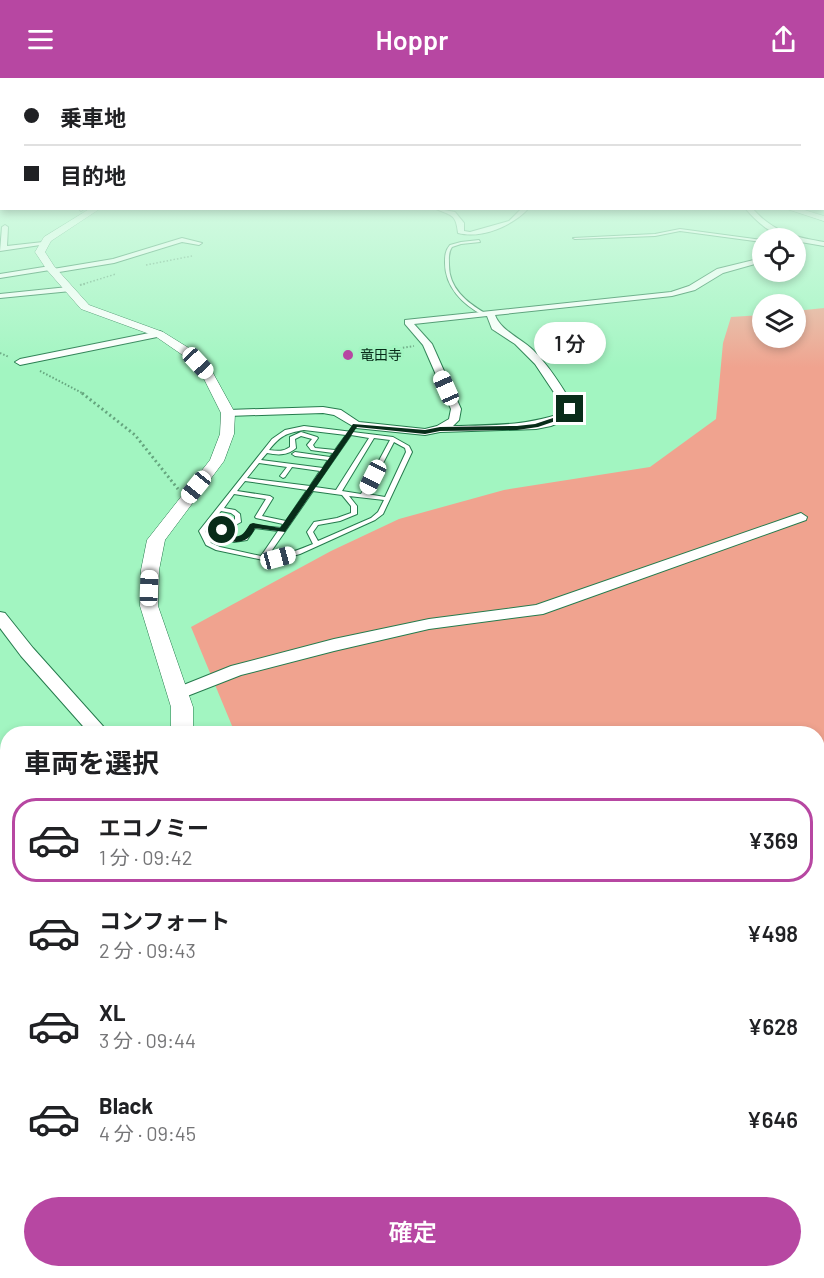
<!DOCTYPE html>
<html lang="ja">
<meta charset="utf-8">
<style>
:root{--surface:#fff;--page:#f6f6f6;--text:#202124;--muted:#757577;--line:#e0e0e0;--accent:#b747a2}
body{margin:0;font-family:Barlow,"Noto Sans JP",sans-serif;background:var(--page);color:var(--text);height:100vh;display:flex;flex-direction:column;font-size:22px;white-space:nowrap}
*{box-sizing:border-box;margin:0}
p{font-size:20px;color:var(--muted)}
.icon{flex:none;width:33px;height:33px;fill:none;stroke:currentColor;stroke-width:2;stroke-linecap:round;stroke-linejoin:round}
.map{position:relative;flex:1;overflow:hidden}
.details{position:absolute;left:0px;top:648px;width:825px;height:552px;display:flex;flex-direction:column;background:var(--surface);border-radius:24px 24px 0 0;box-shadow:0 3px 9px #0003}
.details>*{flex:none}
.banner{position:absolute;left:0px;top:0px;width:825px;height:132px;box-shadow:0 3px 9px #0003;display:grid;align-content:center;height:132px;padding:0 24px;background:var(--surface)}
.controls{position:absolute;left:752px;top:150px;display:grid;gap:12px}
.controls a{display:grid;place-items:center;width:54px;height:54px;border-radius:50%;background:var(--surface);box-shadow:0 3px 9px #0003;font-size:30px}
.end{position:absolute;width:27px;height:27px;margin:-14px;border:8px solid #082c19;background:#fff;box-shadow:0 0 0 3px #fff}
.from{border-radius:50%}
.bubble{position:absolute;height:42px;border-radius:21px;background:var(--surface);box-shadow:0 3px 9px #0003;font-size:20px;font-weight:600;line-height:42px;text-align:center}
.car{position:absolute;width:18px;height:36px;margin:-18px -9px;border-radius:8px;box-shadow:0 0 4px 2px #0007;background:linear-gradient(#fff 24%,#345 0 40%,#fff 0 76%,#345 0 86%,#fff 0)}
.banner b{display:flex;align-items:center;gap:21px;height:57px;font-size:22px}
.banner b+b{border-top:2px solid var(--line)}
.banner i{width:15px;height:15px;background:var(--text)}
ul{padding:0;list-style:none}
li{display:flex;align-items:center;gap:18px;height:84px;margin:0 12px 9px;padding:0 12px;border:3px solid transparent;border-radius:24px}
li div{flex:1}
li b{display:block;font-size:22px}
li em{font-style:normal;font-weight:600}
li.selected{border-color:var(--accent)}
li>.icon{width:54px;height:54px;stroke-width:1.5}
h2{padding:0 24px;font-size:27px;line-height:72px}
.cta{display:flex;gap:12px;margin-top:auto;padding:12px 24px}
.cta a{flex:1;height:69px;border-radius:36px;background:var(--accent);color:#fff;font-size:24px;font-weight:600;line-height:69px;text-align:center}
header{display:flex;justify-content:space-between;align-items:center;height:78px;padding:0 24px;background:var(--accent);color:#fff;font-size:27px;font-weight:600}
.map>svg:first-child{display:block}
.green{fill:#f0a38f}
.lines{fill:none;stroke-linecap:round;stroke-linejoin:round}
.service-casing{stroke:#257b4d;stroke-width:2}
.minor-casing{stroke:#257b4d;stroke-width:2}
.tertiary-casing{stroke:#257b4d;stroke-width:1}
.path-far2{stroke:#65a57e;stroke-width:1.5;stroke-dasharray:1.5 2;stroke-linecap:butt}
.path-far1{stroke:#65a57e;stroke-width:2;stroke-dasharray:1.5 2;stroke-linecap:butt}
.path{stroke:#65a57e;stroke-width:3;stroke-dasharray:2 3;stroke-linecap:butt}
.service{fill:#fff;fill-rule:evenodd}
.minor{fill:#fff;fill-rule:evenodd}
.tertiary{fill:#fff;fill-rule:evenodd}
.route{fill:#082c19}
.poi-dot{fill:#b747a2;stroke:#a2f5c1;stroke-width:2}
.labels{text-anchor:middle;stroke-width:6;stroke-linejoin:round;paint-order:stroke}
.far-poi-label{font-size:14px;fill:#082c19;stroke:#a2f5c1;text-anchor:start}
</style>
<header><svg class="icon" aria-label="menu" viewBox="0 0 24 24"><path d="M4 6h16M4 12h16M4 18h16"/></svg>Hoppr<svg class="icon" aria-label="share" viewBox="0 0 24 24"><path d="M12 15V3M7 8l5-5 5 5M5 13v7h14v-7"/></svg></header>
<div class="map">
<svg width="824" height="1200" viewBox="0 0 824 1200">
<rect width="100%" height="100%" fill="#a2f5c1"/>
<!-- green -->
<path class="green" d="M 824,230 L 824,1200 L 685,1200 L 678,1193 L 818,1192 L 818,656 L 235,655 L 191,549 L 331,473 L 399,441 L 504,412 L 650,389 L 716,341 L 723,265 L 731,239 L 762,237 L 762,260 L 795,260 L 795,233 Z"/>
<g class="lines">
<defs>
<path id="service" d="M 680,151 L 762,162 L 762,164 L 680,153 L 655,158 L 575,161 L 573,160 L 655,156 Z
M 479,162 L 480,164 L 461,166 L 452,169 C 448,175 449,180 449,187 C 449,210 466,224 485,235 L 483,237 C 463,227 445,209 445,185 C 445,178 445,173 450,167 L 461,164 Z
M 304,348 L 393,359 L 409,368 L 412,374 L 383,436 L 375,442 L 300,476 L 278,482 L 263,482 L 216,472 L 206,467 L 199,453 L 272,361 L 285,352 ZM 304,352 L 346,357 L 335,372 L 315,370 L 313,367 L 318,360 L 317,359 L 301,354 L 290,359 L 290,369 C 283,374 277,373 269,372 C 280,358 286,355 304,352 ZM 351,357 L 369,360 L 336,412 L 315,409 ZM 301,358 L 312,361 L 307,367 L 311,372 L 333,375 L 330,379 L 295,374 L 292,376 L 295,378 L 328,382 L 323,390 L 261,382 L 267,375 C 277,377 287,378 296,370 L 295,361 ZM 374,360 L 390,362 L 361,416 L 342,413 ZM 394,364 L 405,370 L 406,374 L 385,419 L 367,416 ZM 259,385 L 287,389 L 280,398 L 283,400 L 285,399 L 292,389 L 320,393 L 310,408 L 247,400 ZM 245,403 L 307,412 L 286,443 L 262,438 L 273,420 L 270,418 L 237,413 ZM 313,413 L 342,417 L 351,428 L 351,435 L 337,440 L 314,444 L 307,454 L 313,466 C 298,472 284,478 268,478 ZM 234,416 L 266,421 L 255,439 L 256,440 L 283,446 L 281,450 L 251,447 L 243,459 L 235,460 L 225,456 L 225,453 L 241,444 L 240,436 L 235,432 L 224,430 ZM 349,418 L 384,422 L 378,434 L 371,440 L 318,463 L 313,454 L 318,447 L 340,443 L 357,436 L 357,428 ZM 221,433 L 231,435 L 235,438 L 235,443 L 219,452 L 220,458 L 234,464 L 247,462 L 255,450 L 278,453 L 261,478 L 220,469 L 211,465 L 205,453 Z"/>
<path id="minor" d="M 78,130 L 85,130 L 81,133 Z
M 434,130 L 455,134 L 464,145 L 464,153 L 470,154 L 509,143 L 522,130 L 529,130 C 512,148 482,161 458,155 C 456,135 451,138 434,130 Z
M 745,130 L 752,130 C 773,154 794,159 824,164 L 824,168 L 795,163 L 795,160 C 774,160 758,145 745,130 Z
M 5,147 L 8,149 L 7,168 L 43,164 L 47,166 L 0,173 L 2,149 Z
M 182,160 L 202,165 L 199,167 L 182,164 L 114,185 L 53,195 L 50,192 L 0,200 L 0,196 L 50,188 L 53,191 L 113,181 Z
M 762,180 L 762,184 L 723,195 L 695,212 L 672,218 L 495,237 C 501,253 521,260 533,272 C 550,289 563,310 575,331 L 572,339 L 551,348 L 536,351 L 440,354 L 425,357 L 356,350 L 334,337 L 323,335 L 228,338 L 223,335 L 228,332 L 323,329 L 341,332 L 359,344 L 425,351 L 437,348 L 449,341 L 451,331 L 423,267 L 405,246 L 405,242 L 671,214 L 689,208 L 717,191 ZM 487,238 L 492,251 L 515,266 L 535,286 L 565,331 L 563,335 C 524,348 494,347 453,348 L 459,342 L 461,331 L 432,266 L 414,246 Z
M 68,209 L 72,211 L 71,213 L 0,220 L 0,216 Z
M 159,253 L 162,254 L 162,258 L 20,287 L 15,284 L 20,281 Z
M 801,435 L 807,439 L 806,442 L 543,536 L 429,551 L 334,573 L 241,597 L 177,622 L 171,620 L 169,616 L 171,612 L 231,588 L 334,561 L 429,541 L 536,527 Z
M 0,534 L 5,535 L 33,570 L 110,656 L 90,656 L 21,578 L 0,550 Z"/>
<path id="tertiary" d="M 91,130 L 101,130 L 51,163 L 45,174 L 54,188 L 89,227 L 163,254 L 192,272 L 213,295 L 235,335 L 234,356 L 224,383 L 165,462 L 159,492 L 158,528 L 193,629 L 193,656 L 171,656 L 171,629 L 140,528 L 141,492 L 147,462 L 210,382 L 220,356 L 221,335 L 202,297 L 184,278 L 155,258 L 81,231 L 47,192 L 35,174 L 44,159 Z
M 784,130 L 798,130 L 824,138 L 824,143 Z
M 8,1097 L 8,1157 L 0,1160 L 0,1100 Z"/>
</defs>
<!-- service casing -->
<use href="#service" class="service-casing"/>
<!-- minor casing -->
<use href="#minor" class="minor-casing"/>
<!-- tertiary casing -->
<use href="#tertiary" class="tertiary-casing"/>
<!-- path-far2 -->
<path class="path-far2" d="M 146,187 L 192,178
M 80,207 L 116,196"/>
<!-- path-far1 -->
<path class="path-far1" d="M 80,207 L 85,206
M 389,272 L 414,268
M 0,275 L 9,279
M 40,293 L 84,316"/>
<!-- path -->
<path class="path" d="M 82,315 L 135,357 L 178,411"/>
<!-- service -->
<use href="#service" class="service"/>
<!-- minor -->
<use href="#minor" class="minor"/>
<!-- tertiary -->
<use href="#tertiary" class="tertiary"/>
</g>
<!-- sky -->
<linearGradient id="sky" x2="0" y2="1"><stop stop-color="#75b8c3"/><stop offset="0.42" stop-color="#d5fae3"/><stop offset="1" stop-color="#d5fae3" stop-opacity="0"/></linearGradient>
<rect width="824" height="290" fill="url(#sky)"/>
<!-- route -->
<path class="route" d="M 568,329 L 573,331 L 570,338 L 538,349 L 517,352 L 440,353 L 425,356 L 357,349 L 285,454 L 255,450 C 249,466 234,467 220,459 L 218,452 L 222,450 L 225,451 L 228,458 C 241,460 243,457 250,446 L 253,445 L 280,450 L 353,346 L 425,352 L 440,349 L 517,348 L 535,346 L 565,336 Z"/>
<!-- markers -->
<circle class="poi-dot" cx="348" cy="277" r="6"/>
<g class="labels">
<!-- far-poi labels -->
<g class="far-poi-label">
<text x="360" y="282">竜田寺</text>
</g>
</g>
</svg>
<div class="controls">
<a><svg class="icon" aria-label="locate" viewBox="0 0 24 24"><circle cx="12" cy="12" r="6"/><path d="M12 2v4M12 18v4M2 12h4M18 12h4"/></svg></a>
<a><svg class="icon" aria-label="layers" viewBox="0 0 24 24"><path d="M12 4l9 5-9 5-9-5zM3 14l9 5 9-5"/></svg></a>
</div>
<i class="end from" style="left:222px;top:452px"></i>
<i class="end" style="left:570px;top:331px"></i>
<div class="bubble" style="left:534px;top:244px;width:72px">1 分</div>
<i class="car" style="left:198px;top:285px;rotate:137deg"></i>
<i class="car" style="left:446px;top:310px;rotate:336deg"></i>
<i class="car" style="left:373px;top:399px;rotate:207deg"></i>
<i class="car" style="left:196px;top:409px;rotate:219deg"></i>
<i class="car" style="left:278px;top:480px;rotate:75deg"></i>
<i class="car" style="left:149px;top:510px;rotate:2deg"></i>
<div class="banner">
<b><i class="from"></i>乗車地</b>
<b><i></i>目的地</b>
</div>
<section class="details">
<h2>車両を選択</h2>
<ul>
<li class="selected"><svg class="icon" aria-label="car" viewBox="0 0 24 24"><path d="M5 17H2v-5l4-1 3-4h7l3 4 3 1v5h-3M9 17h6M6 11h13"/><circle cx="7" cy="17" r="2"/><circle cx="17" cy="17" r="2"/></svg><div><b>エコノミー</b><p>1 分 · 09:42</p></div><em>¥369</em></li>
<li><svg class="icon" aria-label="car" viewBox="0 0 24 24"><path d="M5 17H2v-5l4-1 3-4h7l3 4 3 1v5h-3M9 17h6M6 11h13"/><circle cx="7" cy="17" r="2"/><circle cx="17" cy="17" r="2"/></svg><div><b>コンフォート</b><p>2 分 · 09:43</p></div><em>¥498</em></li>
<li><svg class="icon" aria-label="car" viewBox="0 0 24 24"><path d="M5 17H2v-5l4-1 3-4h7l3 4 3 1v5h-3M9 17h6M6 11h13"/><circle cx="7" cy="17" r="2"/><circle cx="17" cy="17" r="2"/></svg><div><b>XL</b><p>3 分 · 09:44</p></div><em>¥628</em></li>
<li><svg class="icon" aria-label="car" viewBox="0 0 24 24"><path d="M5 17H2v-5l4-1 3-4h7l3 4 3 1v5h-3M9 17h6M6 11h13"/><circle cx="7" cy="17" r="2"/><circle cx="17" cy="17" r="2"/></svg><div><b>Black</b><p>4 分 · 09:45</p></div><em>¥646</em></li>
</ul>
<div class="cta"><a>確定</a></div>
</section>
</div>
